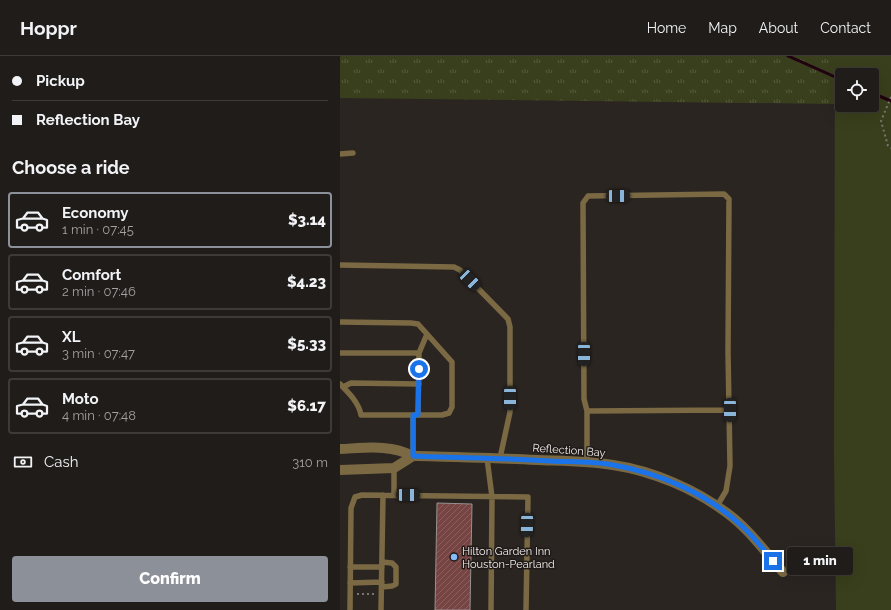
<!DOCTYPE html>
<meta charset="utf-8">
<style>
:root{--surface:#201c19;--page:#2d2926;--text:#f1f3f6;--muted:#a2a1a2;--line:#3d3a38;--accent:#8c9099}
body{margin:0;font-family:Raleway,sans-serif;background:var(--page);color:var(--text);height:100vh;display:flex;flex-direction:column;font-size:15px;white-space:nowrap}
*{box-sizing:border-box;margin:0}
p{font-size:13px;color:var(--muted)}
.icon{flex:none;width:22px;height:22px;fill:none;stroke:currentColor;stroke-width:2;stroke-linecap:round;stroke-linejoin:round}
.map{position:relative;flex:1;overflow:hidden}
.drawer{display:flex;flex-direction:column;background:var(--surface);width:340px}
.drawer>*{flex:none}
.guide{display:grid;align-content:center;height:88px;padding:0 12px;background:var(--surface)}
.tools{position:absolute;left:495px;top:12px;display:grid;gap:8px}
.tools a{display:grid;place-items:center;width:44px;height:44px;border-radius:4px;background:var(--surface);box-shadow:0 4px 16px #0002,0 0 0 1px var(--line);font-size:20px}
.end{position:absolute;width:18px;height:18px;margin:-9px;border:5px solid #1a73e8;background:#fff;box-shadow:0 0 0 2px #fff}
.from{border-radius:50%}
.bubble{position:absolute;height:28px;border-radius:4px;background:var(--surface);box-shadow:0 4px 16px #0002,0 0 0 1px var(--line);font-size:13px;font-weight:800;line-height:28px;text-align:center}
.car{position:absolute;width:12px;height:24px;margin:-12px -6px;border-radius:5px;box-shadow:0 0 3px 1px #0007;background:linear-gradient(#222 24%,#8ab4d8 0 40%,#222 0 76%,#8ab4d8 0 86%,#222 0)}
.guide b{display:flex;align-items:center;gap:14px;height:38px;font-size:15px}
.guide b+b{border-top:1px solid var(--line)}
.guide i{width:10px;height:10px;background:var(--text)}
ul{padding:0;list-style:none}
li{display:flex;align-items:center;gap:12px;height:56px;margin:0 8px 6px;padding:0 4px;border:2px solid var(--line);border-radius:4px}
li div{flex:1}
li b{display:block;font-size:15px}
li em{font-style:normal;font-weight:800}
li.on{border-color:var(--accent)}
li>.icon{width:36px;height:36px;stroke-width:1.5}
h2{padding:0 12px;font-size:18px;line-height:48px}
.pay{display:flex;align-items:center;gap:10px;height:44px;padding:0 12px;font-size:15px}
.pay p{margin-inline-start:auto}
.button{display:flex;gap:8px;margin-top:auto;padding:8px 12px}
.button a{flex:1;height:46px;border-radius:4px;background:var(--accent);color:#fff;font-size:16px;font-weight:800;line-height:46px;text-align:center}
header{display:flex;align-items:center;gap:24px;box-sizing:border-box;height:56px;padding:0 20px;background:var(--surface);border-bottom:1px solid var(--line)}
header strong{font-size:19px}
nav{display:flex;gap:22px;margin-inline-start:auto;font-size:14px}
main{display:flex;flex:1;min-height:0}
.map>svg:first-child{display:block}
.grass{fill:url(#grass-tufts)}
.park{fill:#393f1c;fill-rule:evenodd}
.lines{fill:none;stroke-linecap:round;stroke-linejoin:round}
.stream{stroke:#210012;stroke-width:3}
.building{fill:url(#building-hatch);stroke:#999090}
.path{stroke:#797571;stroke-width:2;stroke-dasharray:2 3;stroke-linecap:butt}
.service{stroke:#7a6943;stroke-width:5.5}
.minor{stroke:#7a6943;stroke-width:10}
.route{stroke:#1a73e8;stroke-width:5}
.poi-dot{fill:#87bbfc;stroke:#201b18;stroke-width:1.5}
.labels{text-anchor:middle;stroke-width:3;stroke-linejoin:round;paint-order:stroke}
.street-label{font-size:11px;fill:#f3efed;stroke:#201b18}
.poi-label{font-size:11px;fill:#f3efed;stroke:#201b18;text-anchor:start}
</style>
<header>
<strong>Hoppr</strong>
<nav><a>Home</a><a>Map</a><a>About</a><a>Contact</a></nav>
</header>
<main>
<section class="drawer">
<div class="guide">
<b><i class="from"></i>Pickup</b>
<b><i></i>Reflection Bay</b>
</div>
<h2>Choose a ride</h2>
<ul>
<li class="on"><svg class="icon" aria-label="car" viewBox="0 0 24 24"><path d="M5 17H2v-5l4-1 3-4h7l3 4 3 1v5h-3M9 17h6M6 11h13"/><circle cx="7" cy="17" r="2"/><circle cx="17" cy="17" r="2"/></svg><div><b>Economy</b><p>1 min · 07:45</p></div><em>$3.14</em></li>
<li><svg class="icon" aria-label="car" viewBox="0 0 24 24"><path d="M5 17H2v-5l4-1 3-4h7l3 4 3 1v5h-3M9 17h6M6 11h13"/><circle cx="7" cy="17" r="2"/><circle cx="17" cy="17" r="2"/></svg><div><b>Comfort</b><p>2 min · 07:46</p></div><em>$4.23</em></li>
<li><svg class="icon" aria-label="car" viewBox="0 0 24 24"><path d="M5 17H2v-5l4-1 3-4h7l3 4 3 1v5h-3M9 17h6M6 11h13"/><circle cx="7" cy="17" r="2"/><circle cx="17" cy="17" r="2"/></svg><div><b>XL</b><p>3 min · 07:47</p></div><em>$5.33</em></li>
<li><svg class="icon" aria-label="car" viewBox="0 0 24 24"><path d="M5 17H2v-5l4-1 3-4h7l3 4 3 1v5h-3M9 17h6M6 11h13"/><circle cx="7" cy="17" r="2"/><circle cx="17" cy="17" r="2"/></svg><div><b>Moto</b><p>4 min · 07:48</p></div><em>$6.17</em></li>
</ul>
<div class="pay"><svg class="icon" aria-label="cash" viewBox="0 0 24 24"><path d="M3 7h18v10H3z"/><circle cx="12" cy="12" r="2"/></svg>Cash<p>310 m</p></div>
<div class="button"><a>Confirm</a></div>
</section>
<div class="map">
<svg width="551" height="554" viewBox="0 0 551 554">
<defs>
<pattern id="grass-tufts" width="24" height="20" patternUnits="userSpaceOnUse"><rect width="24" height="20" fill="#393f1c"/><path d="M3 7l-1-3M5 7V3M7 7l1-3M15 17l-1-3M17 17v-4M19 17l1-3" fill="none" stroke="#565b3d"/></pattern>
<pattern id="building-hatch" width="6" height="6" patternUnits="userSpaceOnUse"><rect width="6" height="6" fill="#764442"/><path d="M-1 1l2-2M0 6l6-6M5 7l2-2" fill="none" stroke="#8a5f5e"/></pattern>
</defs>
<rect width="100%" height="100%" fill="#2a2521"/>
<!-- grass -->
<path class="grass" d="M 0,0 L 495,0 L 495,48 L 0,42 Z"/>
<!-- park -->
<path class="park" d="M 495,0 L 551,0 L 551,554 L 496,554 L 494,400 ZM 502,19 L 532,19 L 532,49 L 502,49 Z"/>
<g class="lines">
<!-- stream -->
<path class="stream" d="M 448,0 L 502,24
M 532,37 L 551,45"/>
</g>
<!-- building -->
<path class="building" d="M 97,447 L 132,448 L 130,554 L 95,554 Z"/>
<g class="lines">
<!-- path -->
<path class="path" d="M 551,41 L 541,65 L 548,90 L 551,92
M 17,538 L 35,538"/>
<!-- service -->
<path class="service" d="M 0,98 L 13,97
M 0,209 L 114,211 L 120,214 L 168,263 L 170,271 L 170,356 L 160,402
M 0,266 L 71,267 L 78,268 L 112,306 L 112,351 L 109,357 L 102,359 L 21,359 C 19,347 9,337 0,328
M 0,297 L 79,297
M 3,331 L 11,327 L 79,328
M 247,355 L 244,343 L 243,147 L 248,140 L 384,138 L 389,143 L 388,296 L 390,410 L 386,435 L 377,450
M 73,359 L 73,400
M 78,359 L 79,297 L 87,278
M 147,402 L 152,441 L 151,554
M 247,407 L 247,355 L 390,354
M 54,439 L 54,412
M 10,511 L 42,511
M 10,527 L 42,526
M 42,531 L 52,530 L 56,528 L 56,511 L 52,507 L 42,506
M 10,554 L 11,452 L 15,441 L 22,439 L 188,441 L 186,554
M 41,554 L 43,439"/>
<!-- minor -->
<path class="minor" d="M 0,393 C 25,392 50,388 73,400 C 114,401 156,402 197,404 C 222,405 248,405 273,409 C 313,415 355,433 387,457 C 409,473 425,496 443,516
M 0,414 L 54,412 L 73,400"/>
</g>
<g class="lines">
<!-- route -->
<path class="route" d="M 79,313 L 78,359 L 73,359 L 73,400 C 118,402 164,402 210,405 C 231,406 253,405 273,409 C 320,417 368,438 403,471 C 414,481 424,494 433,505"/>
</g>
<!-- markers -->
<circle class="poi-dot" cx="114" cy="501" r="4"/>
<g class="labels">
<!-- street labels -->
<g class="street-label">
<text transform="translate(229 394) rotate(4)" y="4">Reflection Bay</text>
</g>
<!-- poi labels -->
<g class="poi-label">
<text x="122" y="499">Hilton Garden Inn<tspan x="122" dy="13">Houston-Pearland</tspan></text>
</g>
</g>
</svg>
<div class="tools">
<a><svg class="icon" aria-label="locate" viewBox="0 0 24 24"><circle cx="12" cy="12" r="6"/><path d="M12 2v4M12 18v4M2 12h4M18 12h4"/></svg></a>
</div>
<i class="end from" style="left:79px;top:313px"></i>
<i class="end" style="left:433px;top:505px"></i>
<div class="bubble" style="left:447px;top:491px;width:66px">1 min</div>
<i class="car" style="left:278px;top:140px;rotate:89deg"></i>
<i class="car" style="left:130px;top:224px;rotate:135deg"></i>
<i class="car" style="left:244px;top:298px;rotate:180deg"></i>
<i class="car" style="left:170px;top:342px;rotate:180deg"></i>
<i class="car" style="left:390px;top:354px;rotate:180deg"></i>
<i class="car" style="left:68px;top:439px;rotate:91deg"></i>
<i class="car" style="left:187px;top:469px;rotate:181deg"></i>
</div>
</main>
